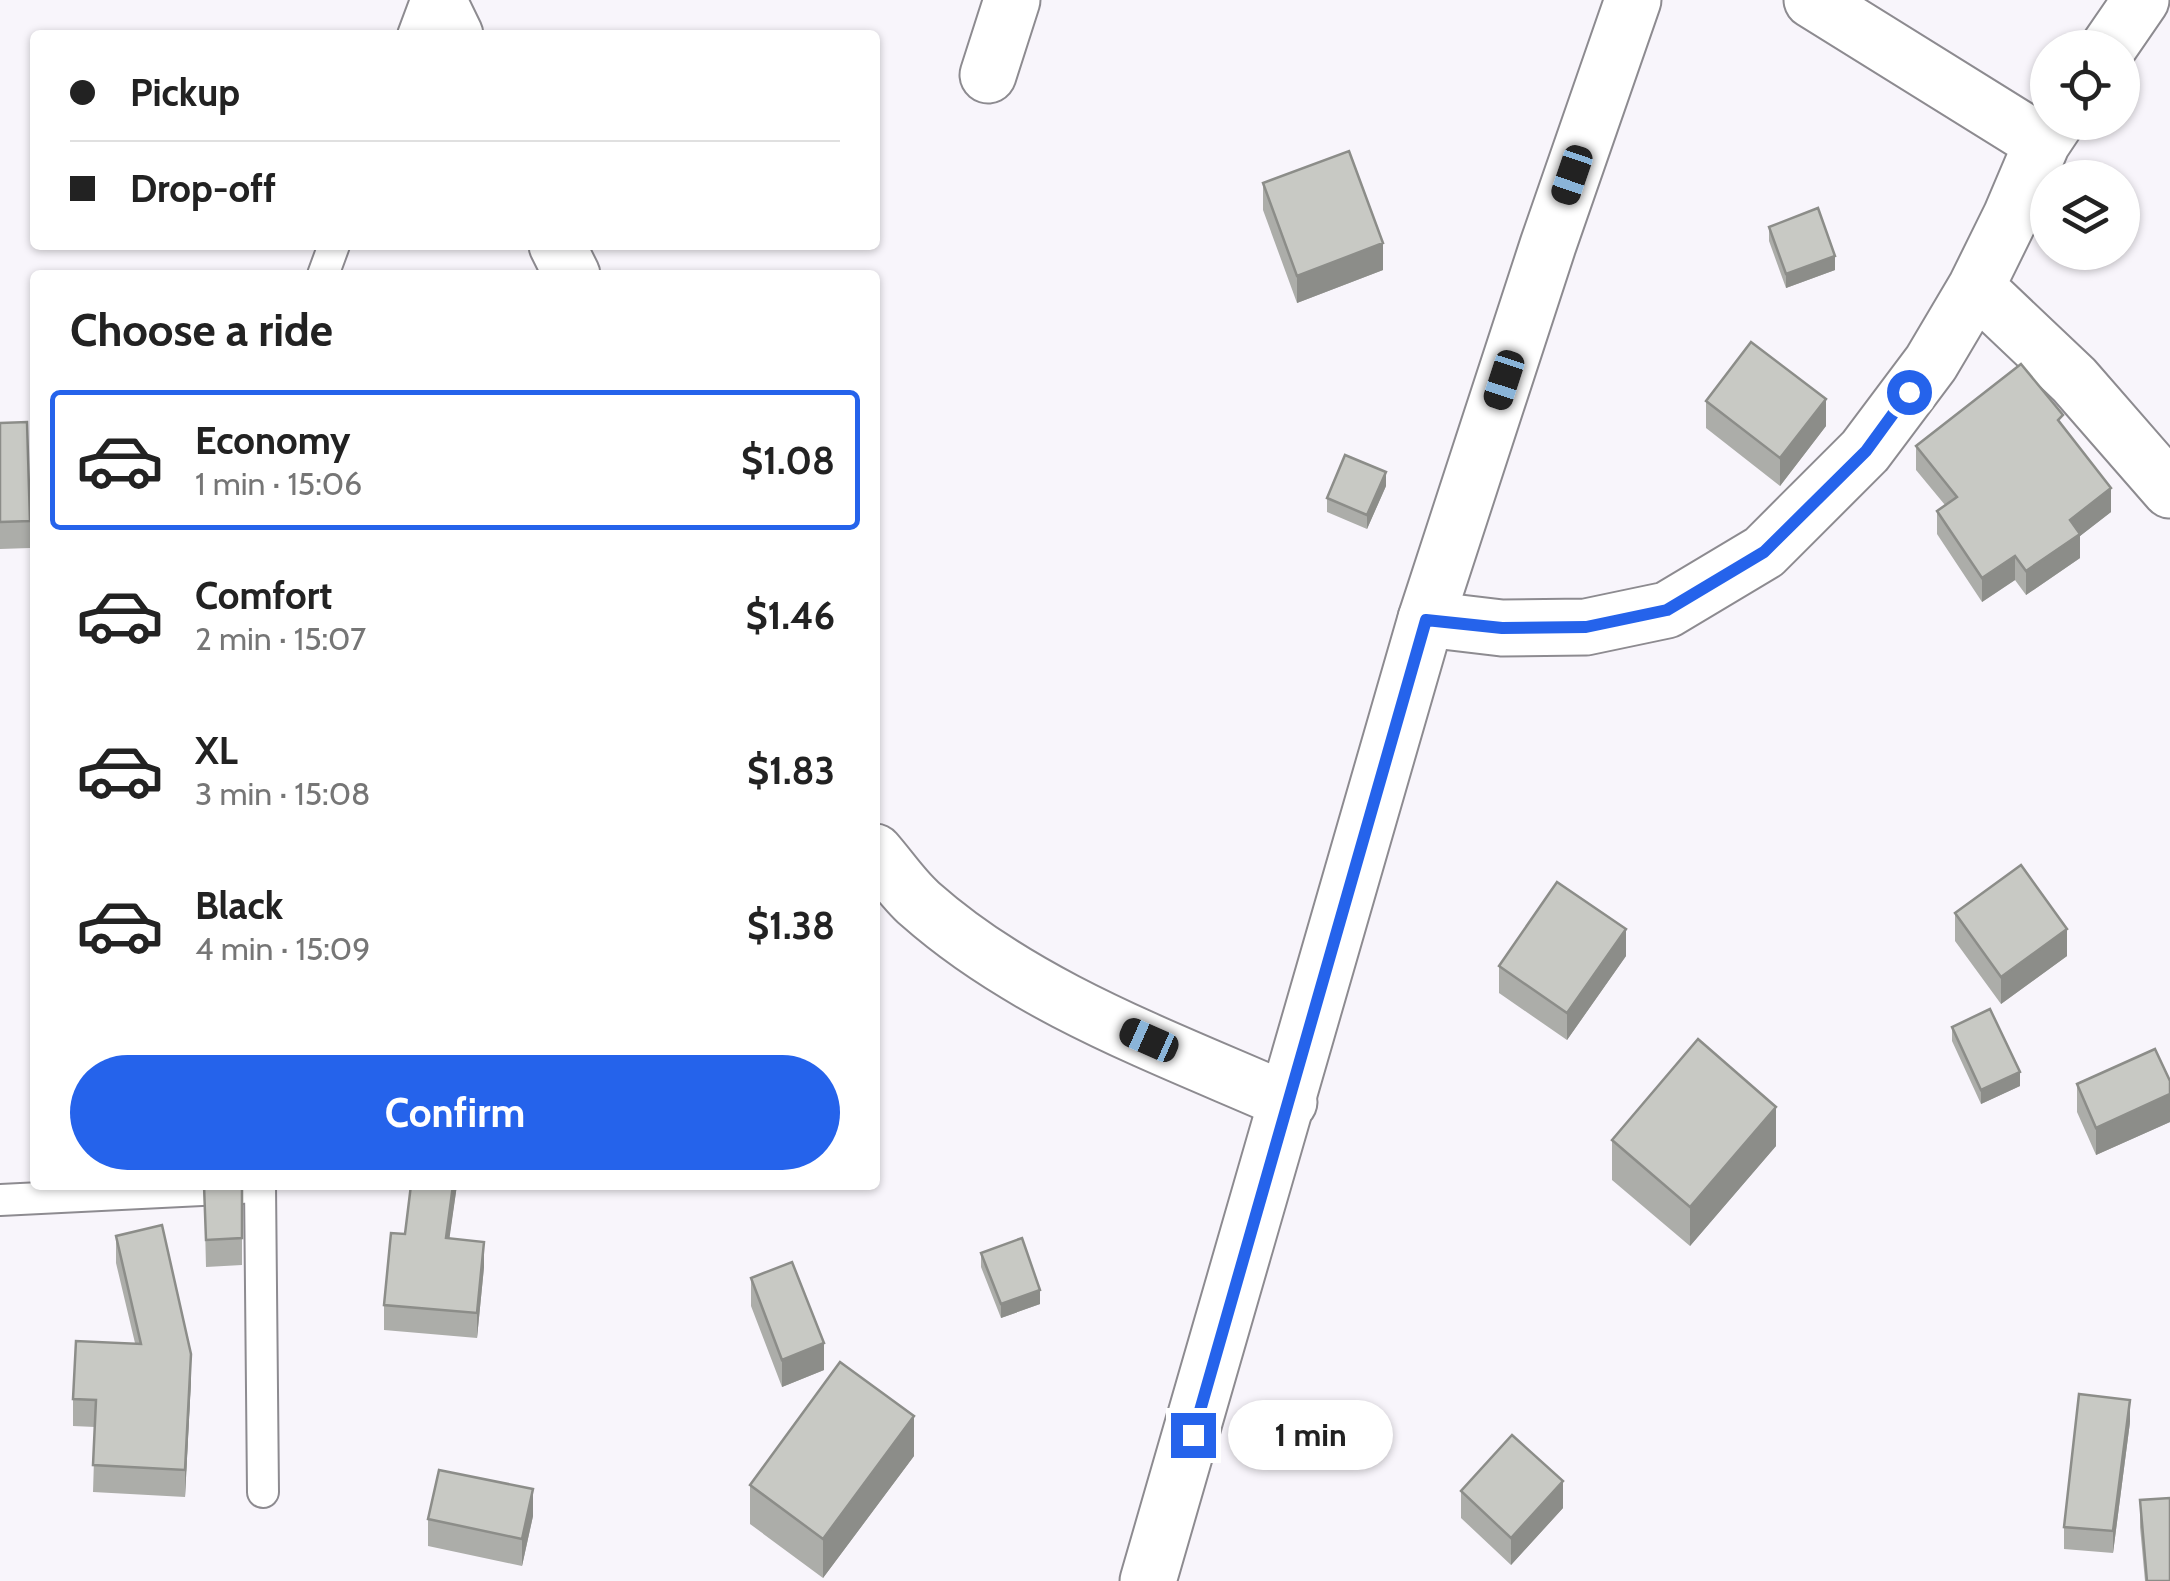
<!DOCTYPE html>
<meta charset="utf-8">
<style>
:root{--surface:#fff;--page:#f6f6f6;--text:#222;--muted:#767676;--line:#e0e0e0;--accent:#2563eb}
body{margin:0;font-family:Cabin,sans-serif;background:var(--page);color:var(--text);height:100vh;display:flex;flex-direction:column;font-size:38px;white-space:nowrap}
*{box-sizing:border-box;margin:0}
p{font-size:32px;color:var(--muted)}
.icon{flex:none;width:55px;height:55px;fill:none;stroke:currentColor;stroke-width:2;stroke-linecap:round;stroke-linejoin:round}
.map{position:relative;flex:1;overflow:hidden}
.drawer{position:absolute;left:30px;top:270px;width:850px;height:920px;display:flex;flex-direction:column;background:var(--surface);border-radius:10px;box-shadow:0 2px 8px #0004}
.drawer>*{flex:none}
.top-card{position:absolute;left:30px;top:30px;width:850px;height:220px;border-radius:10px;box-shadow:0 2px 8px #0004;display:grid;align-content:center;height:220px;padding:0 40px;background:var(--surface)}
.controls{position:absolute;left:2030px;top:30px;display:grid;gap:20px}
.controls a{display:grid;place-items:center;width:110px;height:110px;border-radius:50%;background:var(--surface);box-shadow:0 2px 8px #0004;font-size:50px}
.end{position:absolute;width:45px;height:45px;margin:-22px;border:12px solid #2563eb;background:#fff;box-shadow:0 0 0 5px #fff}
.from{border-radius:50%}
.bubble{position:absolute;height:70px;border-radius:35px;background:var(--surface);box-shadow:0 2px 8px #0004;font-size:32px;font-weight:700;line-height:70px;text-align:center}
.car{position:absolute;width:30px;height:60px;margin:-30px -15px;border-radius:12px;box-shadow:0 0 8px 2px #0007;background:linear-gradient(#222 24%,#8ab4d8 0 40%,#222 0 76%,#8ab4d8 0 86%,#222 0)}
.top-card b{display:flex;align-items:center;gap:35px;height:95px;font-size:38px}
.top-card b+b{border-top:2px solid var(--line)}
.top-card i{width:25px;height:25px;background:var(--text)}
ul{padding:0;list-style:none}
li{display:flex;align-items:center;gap:30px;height:140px;margin:0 20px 15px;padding:0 20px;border:5px solid transparent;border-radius:10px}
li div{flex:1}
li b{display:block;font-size:38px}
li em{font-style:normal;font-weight:700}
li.active{border-color:var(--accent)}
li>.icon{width:90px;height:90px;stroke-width:1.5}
h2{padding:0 40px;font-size:45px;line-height:120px}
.primary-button{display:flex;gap:20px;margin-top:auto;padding:20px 40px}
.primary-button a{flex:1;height:115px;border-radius:60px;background:var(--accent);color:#fff;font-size:40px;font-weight:700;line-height:115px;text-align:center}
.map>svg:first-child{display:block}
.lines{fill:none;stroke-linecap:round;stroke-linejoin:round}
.lane-casing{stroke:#8d8b90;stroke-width:34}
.street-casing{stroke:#8d8b90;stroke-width:59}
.secondary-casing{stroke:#8d8b90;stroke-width:59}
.lane{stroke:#fff;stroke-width:30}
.street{stroke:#fff;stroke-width:55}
.secondary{stroke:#fff;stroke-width:55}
.wall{fill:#acada9}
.shaded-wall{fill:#8c8d89}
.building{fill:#c8c9c4;stroke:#8c8d89;stroke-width:2.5}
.route{stroke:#2563eb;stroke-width:12}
</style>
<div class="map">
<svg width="2170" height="1581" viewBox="0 0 2170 1581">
<rect width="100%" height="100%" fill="#f8f5fb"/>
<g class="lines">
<defs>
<path id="lane" d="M 413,35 L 426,0
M 323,275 L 334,245
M 260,1185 L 263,1492
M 0,1200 L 242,1188"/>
<path id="street" d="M 438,0 L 455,35
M 1812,0 L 2042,143
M 2108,48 L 2141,0
M 988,75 L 1012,0
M 557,245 L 572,275
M 1976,287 L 2011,216 L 2042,143 L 2056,122
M 1426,619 L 1502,628 L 1586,627 L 1667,610 L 1764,552 L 1865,451 L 1931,363 L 1976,287 L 2074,380 L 2170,490
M 875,852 C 890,869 903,889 920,904 C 1025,997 1162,1046 1289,1102"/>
<path id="secondary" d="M 1148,1581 L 1426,619 L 1548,245 L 1633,0"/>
</defs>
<!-- lane casing -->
<use href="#lane" class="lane-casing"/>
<!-- street casing -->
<use href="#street" class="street-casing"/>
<!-- secondary casing -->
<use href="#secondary" class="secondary-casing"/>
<!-- lane -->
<use href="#lane" class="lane"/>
<!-- street -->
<use href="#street" class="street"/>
<!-- secondary -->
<use href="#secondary" class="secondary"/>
</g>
<!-- wall -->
<path class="wall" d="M 1263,183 L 1383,270 L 1297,303 L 1263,210 Z
M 1769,227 L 1835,270 L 1786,288 L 1769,241 Z
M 1706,401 L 1826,426 L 1780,486 L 1706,428 Z
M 0,423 L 30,521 L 30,548 L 0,549 Z
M 2063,427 L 2111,512 L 2080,536 L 2080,558 L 2026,595 L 2015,580 L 1982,602 L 1937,534 L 1937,511 L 1945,505 L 1916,470 L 1916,446 Z
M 1386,486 L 1367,529 L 1327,512 L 1327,498 Z
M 1955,913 L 2067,956 L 2001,1004 L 1955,941 Z
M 1626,956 L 1567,1040 L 1499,993 L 1499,966 Z
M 1952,1027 L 2020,1086 L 1981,1104 L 1952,1041 Z
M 2170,1081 L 2170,1122 L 2096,1155 L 2077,1112 L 2077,1084 Z
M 1612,1140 L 1776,1146 L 1690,1246 L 1612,1180 Z
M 204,1185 L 242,1185 L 242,1265 L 206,1267 Z
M 411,1185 L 457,1185 L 449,1238 L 484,1267 L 477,1338 L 384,1330 L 384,1305 L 405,1234 Z
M 116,1236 L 191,1381 L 185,1497 L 93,1492 L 95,1427 L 73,1426 L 73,1399 L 135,1343 L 116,1263 Z
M 981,1253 L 1040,1304 L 1001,1318 L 981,1267 Z
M 751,1278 L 824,1370 L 782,1387 L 751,1306 Z
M 2130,1422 L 2113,1553 L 2064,1549 L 2064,1527 Z
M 914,1456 L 823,1578 L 750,1524 L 750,1485 Z
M 1461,1491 L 1563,1508 L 1511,1565 L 1461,1518 Z
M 2140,1500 L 2170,1581 L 2145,1581 L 2140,1527 Z
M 533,1516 L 522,1566 L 428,1546 L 428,1519 Z"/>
<!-- shaded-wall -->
<path class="shaded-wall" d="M 1383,243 L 1383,270 L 1297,303 L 1297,276 Z
M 1835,256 L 1835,270 L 1786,288 L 1786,274 Z
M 1826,399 L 1826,426 L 1780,486 L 1780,458 Z
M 1386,472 L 1386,486 L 1367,529 L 1367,515 Z
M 2111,488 L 2111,512 L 2080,536 L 2080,558 L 2026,595 L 2026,571 L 2070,520 Z
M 2015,556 L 2015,580 L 1982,602 L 1982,578 Z
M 1626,929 L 1626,956 L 1567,1040 L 1567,1013 Z
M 2067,929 L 2067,956 L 2001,1004 L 2001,977 Z
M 2020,1072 L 2020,1086 L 1981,1104 L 1981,1090 Z
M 2170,1094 L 2170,1122 L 2096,1155 L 2096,1128 Z
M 1776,1107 L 1776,1146 L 1690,1246 L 1690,1207 Z
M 453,1185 L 457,1185 L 446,1263 L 446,1238 Z
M 484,1242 L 484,1267 L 477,1338 L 477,1313 Z
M 1040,1290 L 1040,1304 L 1001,1318 L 1001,1304 Z
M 824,1343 L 824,1370 L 782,1387 L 782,1360 Z
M 191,1354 L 191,1381 L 185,1497 L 185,1470 Z
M 2130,1400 L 2130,1422 L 2113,1553 L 2113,1531 Z
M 914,1416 L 914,1456 L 823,1578 L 823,1539 Z
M 1563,1481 L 1563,1508 L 1511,1565 L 1511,1538 Z
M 533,1489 L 533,1516 L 522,1566 L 522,1539 Z"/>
<!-- building -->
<path class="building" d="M 1349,151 L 1383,243 L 1297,276 L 1263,183 Z
M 1818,208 L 1835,256 L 1786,274 L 1769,227 Z
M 1751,342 L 1826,399 L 1780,458 L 1706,401 Z
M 2021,364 L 2063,415 L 2058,420 L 2111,488 L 2070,520 L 2080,534 L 2026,571 L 2015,556 L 1982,578 L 1937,511 L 1957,497 L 1916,446 Z
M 27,422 L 30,521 L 0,522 L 0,423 Z
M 1345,455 L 1386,472 L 1367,515 L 1327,498 Z
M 2021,865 L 2067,929 L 2001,977 L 1955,913 Z
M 1557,882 L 1626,929 L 1567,1013 L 1499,966 Z
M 1990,1009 L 2020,1072 L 1981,1090 L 1952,1027 Z
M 1698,1039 L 1776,1107 L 1690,1207 L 1612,1140 Z
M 2155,1049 L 2170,1081 L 2170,1094 L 2096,1128 L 2077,1084 Z
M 204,1185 L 242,1185 L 242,1238 L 206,1240 Z
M 411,1185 L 453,1185 L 446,1238 L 484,1242 L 477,1313 L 384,1305 L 391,1233 L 405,1234 Z
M 162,1225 L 191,1354 L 185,1470 L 93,1465 L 96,1400 L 73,1399 L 76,1341 L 141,1344 L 116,1236 Z
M 1022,1238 L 1040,1290 L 1001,1304 L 981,1253 Z
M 792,1262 L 824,1343 L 782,1360 L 751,1278 Z
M 840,1362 L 914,1416 L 823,1539 L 750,1485 Z
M 2079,1394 L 2130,1400 L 2113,1531 L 2064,1527 Z
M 1512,1435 L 1563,1481 L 1511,1538 L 1461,1491 Z
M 439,1470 L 533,1489 L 522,1539 L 428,1519 Z
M 2170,1498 L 2170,1581 L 2147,1581 L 2140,1500 Z"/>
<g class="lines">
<!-- route -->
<path class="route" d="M 1193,1435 L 1426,620 L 1502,628 L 1586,627 L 1667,610 L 1764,552 L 1866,451 L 1909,392"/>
</g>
</svg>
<div class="controls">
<a><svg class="icon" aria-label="locate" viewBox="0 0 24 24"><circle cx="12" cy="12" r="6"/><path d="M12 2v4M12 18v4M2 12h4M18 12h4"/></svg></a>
<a><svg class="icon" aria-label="layers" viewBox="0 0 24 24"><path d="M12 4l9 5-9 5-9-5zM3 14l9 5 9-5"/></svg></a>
</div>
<i class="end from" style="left:1909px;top:392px"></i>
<i class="end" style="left:1193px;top:1435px"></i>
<div class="bubble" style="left:1228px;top:1400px;width:165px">1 min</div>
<i class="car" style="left:1572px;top:175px;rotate:199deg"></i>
<i class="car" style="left:1504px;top:380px;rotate:198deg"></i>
<i class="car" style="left:1149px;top:1040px;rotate:294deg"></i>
<div class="top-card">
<b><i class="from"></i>Pickup</b>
<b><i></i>Drop-off</b>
</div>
<section class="drawer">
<h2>Choose a ride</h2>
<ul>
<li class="active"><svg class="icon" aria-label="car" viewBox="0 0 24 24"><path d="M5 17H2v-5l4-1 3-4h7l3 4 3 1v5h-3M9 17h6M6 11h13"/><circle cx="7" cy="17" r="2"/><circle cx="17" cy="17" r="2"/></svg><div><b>Economy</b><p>1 min · 15:06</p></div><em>$1.08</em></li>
<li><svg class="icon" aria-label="car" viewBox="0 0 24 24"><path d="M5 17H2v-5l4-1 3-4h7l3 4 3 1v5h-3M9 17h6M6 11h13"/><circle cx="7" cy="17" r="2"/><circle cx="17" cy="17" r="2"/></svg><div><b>Comfort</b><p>2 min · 15:07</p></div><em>$1.46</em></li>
<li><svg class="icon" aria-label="car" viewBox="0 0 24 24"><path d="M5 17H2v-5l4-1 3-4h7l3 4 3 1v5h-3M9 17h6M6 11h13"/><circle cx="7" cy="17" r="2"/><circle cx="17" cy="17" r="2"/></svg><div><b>XL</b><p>3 min · 15:08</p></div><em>$1.83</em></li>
<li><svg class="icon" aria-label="car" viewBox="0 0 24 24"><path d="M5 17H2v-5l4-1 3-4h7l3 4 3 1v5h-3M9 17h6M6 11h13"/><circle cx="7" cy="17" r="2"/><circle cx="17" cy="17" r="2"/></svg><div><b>Black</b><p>4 min · 15:09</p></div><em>$1.38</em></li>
</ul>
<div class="primary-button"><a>Confirm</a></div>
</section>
</div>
